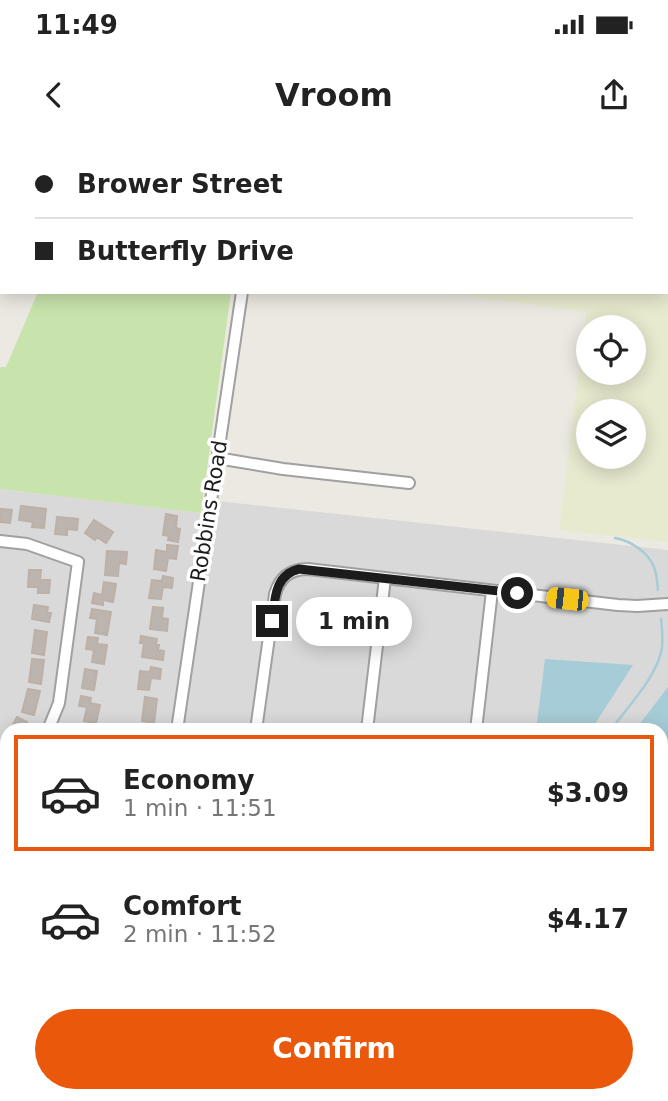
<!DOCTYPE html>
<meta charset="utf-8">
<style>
:root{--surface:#fff;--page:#f6f6f6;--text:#222;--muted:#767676;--line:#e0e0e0;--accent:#ea580c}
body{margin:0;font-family:"DejaVu Sans",sans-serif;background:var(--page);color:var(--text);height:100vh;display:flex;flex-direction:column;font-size:26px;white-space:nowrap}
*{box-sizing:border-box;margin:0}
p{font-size:23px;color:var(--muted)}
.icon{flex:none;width:38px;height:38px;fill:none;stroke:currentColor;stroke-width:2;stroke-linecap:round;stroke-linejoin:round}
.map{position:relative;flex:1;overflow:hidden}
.drawer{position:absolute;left:0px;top:583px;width:668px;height:380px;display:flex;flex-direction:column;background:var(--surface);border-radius:21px 21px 0 0;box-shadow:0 4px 18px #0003}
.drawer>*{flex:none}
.guide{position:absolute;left:0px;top:0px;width:668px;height:154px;box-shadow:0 4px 18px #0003;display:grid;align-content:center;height:154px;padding:0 35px;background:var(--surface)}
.controls{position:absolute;left:576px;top:175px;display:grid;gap:14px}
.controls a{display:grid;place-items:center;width:70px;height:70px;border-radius:50%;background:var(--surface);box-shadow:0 4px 18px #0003;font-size:35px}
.end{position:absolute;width:32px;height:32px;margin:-16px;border:9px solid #1c1c1c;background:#fff;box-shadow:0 0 0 4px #fff}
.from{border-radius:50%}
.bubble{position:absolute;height:49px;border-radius:24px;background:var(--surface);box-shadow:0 4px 18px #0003;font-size:23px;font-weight:700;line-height:49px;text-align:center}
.car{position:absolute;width:21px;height:42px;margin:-21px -10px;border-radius:9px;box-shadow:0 0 5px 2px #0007;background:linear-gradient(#f5c518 24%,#345 0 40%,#f5c518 0 76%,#345 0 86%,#f5c518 0)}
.guide b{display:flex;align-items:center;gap:24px;height:66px;font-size:26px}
.guide b+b{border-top:2px solid var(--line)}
.guide i{width:18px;height:18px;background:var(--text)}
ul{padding:12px 0 0;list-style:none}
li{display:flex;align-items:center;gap:21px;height:116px;margin:0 14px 10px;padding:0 21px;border:4px solid transparent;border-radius:0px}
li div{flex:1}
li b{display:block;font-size:26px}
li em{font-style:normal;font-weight:700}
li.active{border-color:var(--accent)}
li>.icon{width:63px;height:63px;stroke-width:1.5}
.action{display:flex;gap:14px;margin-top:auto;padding:14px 35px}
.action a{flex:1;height:80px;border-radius:42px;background:var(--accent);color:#fff;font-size:28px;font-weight:700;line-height:80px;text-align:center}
.status{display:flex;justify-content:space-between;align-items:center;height:49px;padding:0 35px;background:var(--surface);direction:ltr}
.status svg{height:19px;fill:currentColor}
header{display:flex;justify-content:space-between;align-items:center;height:91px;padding:0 35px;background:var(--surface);font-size:32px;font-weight:700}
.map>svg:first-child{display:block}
.residential{fill:#dad9d9}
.farmland{fill:#e8eacf;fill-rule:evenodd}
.grass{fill:#c8e3ac}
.water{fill:#a6ccd7}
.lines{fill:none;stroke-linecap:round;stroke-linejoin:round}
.stream{stroke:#a6ccd7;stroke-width:2.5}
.building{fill:#bcb5af;stroke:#bdb0a6;stroke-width:2}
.minor-casing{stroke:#a0a0a0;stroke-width:14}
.major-casing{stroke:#875d0c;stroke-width:18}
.minor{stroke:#fff;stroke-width:10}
.major{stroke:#f3cea0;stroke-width:14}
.route{stroke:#1c1c1c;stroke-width:9}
.labels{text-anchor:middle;stroke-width:7;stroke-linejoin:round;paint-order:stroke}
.street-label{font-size:21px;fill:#1c1c1c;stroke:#fff}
</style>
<div class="status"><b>11:49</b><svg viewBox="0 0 49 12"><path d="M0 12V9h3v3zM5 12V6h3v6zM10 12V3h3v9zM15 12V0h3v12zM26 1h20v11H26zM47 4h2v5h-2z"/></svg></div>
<header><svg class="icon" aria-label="back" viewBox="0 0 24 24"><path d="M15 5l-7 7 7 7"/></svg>Vroom<svg class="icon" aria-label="share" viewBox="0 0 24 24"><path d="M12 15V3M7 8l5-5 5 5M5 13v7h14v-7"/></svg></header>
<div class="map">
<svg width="668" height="961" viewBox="0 0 668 961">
<rect width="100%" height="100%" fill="#ece9e2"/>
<!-- residential -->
<path class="residential" d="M 0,349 L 201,373 L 218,361 L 668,410 L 668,932 L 662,931 L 662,590 L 7,590 L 7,956 L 375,956 L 419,961 L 0,961 Z"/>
<!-- farmland -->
<path class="farmland" d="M 289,0 L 668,0 L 668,402 L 559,390 L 586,172 L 434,152 L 667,152 L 667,2 L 289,2 ZM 588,187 L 634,187 L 634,233 L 588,233 ZM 588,271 L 634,271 L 634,317 L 588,317 Z"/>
<!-- grass -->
<path class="grass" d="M 105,0 L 252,0 L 252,2 L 104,2 Z
M 38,152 L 231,152 L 201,373 L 0,349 L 0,227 L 6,227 Z"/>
<!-- water -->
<path class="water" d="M 545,519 L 633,525 L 591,590 L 536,590 Z
M 668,547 L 668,646 L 662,657 L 662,590 L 635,590 Z"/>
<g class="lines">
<!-- stream -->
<path class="stream" d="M 615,398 C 631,401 648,412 654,427 C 657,434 657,442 658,450
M 611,590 C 628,566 657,537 662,508 C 663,498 662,488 661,479"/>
</g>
<!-- building -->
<path class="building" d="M 21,366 L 46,369 L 44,388 L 32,387 L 33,382 L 19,380 Z
M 0,369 L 12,370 L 10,383 L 0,382 Z
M 166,374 L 177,376 L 176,388 L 180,389 L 178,402 L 168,400 L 169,396 L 163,395 Z
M 57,377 L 78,379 L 77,390 L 67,389 L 67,395 L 55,394 Z
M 94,380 L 113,392 L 106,403 L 97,397 L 95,400 L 85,393 Z
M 167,405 L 178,406 L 176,419 L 168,418 L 166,431 L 154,429 L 156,410 L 167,412 Z
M 107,411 L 127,412 L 126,424 L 119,423 L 118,436 L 105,435 Z
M 29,430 L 41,430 L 40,440 L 50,440 L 49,453 L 38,453 L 38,447 L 28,447 Z
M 163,436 L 173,438 L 172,448 L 163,447 L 161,459 L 149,458 L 152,440 L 162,441 Z
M 104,442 L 116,444 L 113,462 L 103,460 L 103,465 L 92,463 L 94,453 L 102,455 Z
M 34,465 L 48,467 L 47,473 L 51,473 L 49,482 L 32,479 Z
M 153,467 L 163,468 L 162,478 L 168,479 L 167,491 L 150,489 Z
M 92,469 L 111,472 L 107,495 L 95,493 L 97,479 L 90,478 Z
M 35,490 L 47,492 L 44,515 L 32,513 Z
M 141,496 L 157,499 L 156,505 L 159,505 L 158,510 L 164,511 L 163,520 L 142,517 L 144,503 L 140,503 Z
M 88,497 L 98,498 L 97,504 L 107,505 L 104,524 L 92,522 L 94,510 L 86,509 Z
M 32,519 L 44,520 L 41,544 L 29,542 Z
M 151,527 L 161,529 L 160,539 L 151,538 L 149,550 L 138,549 L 140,531 L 150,532 Z
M 85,529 L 97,531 L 94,550 L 82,548 Z
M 28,549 L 40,551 L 34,575 L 22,572 Z
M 81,556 L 91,558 L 90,563 L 100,565 L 96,583 L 84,581 L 87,567 L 79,566 Z
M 145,557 L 157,559 L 154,583 L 142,581 Z
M 17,577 L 27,582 L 23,590 L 10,590 Z
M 7,658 L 7,674 L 5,674 L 0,662 Z
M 0,891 L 7,892 L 7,917 L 0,916 Z
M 0,930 L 7,931 L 7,950 L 0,949 Z
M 44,956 L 50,956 L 57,961 L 40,961 Z
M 62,956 L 89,956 L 88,960 L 61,957 Z
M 105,956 L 124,956 L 123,961 L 113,961 L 113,960 L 105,958 Z
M 131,956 L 155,956 L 155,961 L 130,961 Z
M 309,956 L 322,956 L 321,961 L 309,961 Z"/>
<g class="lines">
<defs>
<path id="minor" d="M 263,2 L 263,0
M 217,318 L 283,329 L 409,343
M 0,401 L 27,404 L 78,422 L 59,563 L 48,590
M 177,590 L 242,152
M 256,590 L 275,454 C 280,437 290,429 308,429 L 618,465 L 637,466 L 668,464
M 367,590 L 385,438
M 476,590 L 492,451
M 0,635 L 7,630
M 0,776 L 7,769
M 662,854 L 668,855
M 288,961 L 288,956
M 614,961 L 614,956"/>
<path id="major" d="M 0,863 L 7,864
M 662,939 L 668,939"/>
</defs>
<!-- minor casing -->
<use href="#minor" class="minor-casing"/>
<!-- major casing -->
<use href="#major" class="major-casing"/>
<!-- minor -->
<use href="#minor" class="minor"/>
<!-- major -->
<use href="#major" class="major"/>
</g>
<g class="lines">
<!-- route -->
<path class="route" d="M 272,481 C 275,460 274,435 299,429 L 517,453"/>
</g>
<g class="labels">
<!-- street labels -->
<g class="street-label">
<text transform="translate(209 371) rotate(-81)" y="7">Robbins Road</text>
</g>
</g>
</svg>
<div class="controls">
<a><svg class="icon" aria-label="locate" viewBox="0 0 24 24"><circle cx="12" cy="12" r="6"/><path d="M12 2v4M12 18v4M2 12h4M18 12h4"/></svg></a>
<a><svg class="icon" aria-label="layers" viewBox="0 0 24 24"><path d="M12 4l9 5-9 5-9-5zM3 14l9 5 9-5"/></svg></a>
</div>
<i class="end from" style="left:517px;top:453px"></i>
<i class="end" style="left:272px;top:481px"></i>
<div class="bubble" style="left:296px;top:457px;width:116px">1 min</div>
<i class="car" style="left:567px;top:459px;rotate:276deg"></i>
<div class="guide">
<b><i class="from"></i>Brower Street</b>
<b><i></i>Butterfly Drive</b>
</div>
<section class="drawer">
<ul>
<li class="active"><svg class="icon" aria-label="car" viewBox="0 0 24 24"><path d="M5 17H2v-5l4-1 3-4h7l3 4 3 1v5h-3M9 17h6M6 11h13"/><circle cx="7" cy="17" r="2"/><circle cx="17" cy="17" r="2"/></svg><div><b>Economy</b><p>1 min · 11:51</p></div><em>$3.09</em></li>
<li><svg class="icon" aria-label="car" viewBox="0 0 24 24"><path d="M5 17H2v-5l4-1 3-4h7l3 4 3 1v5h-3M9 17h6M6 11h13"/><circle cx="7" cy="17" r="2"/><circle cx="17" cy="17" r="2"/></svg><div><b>Comfort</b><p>2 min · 11:52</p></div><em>$4.17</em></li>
</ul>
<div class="action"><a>Confirm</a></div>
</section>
</div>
